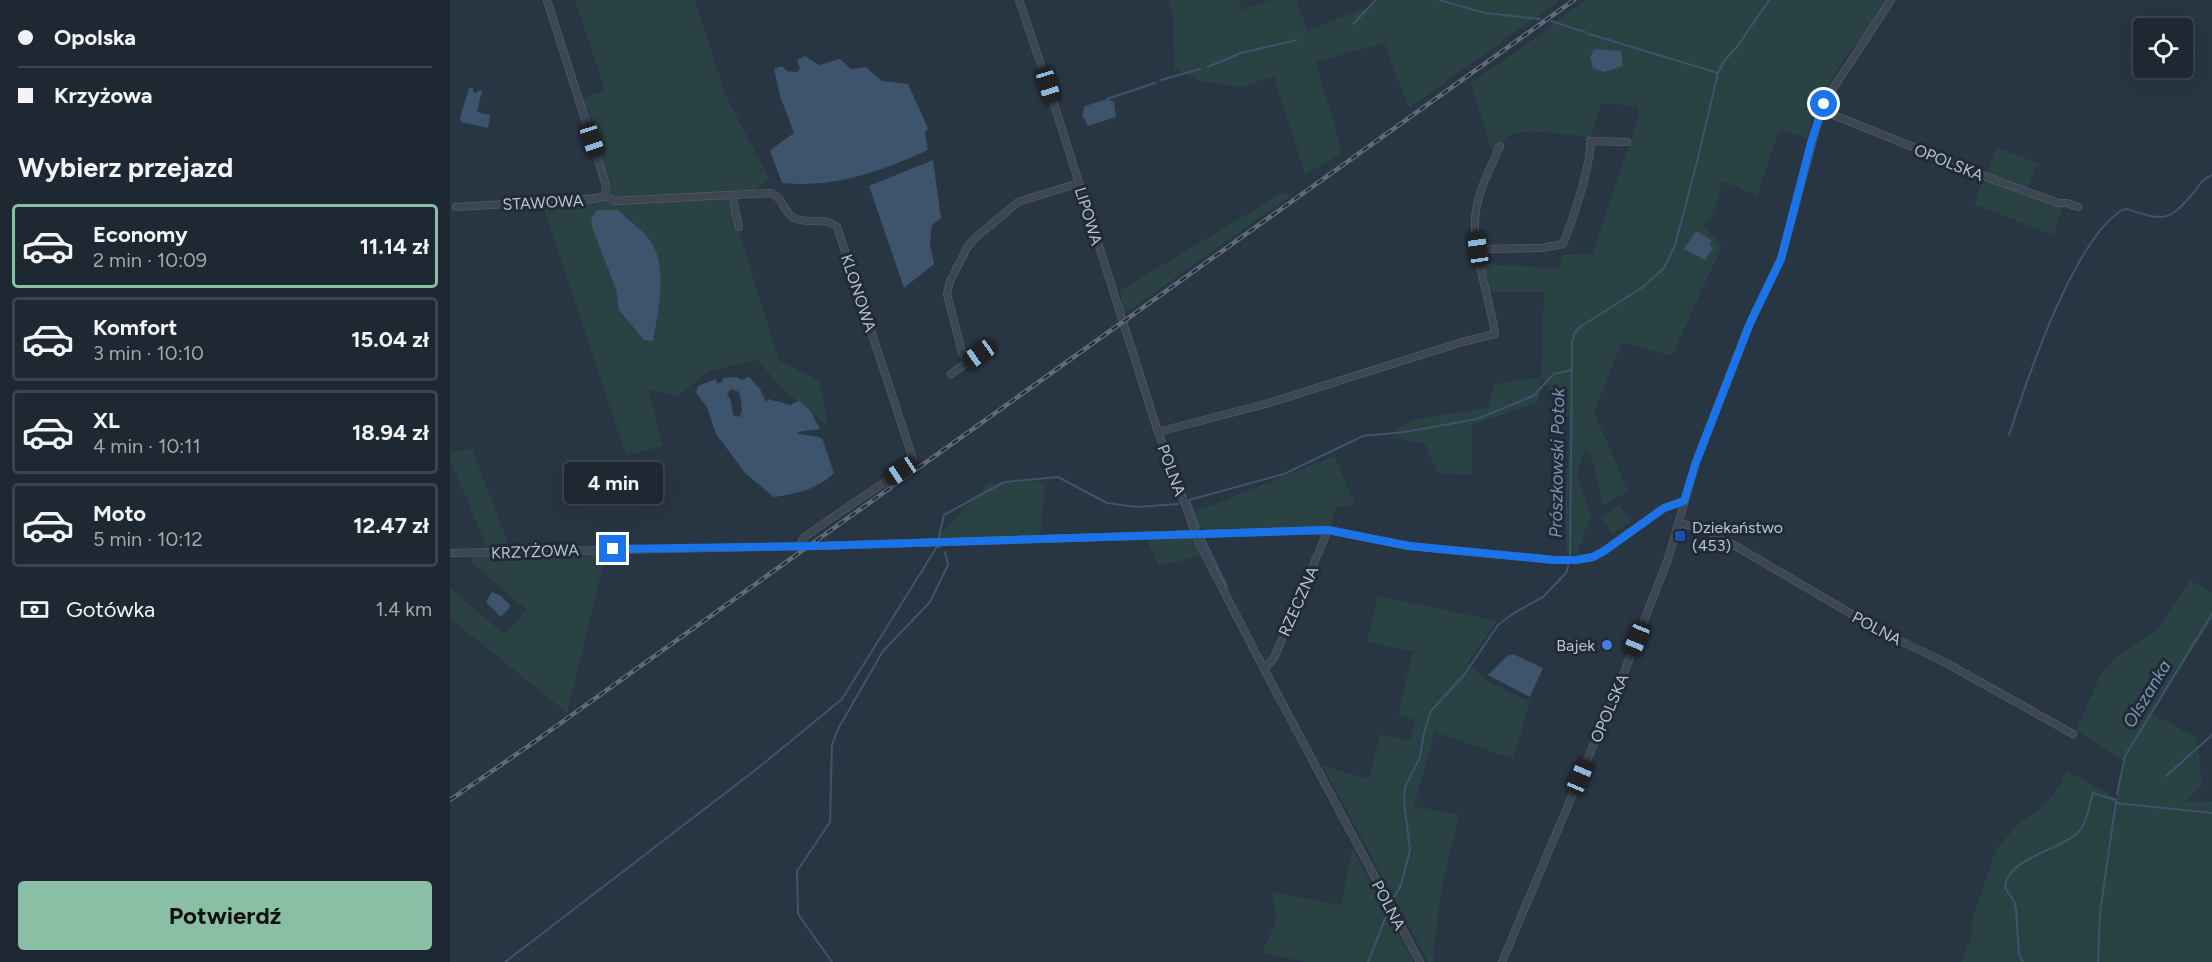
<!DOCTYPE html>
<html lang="pl">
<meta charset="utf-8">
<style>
:root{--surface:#1e2832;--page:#2b343e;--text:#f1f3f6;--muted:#a1a6ac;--line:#3c444d;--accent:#8abfa5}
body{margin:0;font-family:Figtree,sans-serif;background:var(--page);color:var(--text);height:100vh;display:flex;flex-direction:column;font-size:22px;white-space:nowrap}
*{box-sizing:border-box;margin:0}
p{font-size:20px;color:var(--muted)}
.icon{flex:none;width:33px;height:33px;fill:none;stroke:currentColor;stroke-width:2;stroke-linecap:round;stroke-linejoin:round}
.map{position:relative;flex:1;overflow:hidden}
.details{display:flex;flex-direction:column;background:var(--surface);width:450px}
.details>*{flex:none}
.hud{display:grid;align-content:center;height:132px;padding:0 18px;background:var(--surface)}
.buttons{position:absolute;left:1683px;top:18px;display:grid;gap:12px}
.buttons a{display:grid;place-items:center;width:60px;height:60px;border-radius:6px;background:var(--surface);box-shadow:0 6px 24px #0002,0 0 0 2px var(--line);font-size:30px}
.end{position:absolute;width:27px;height:27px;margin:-14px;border:8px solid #1a73e8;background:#fff;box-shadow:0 0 0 3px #fff}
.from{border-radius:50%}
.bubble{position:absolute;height:42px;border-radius:6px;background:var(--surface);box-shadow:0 6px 24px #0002,0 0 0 2px var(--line);font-size:20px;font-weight:700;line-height:42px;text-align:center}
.car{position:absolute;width:18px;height:36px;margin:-18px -9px;border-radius:8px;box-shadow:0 0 4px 2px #0007;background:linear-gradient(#222 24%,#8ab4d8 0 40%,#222 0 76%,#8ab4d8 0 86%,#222 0)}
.hud b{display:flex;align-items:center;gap:21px;height:57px;font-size:22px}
.hud b+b{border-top:2px solid var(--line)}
.hud i{width:15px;height:15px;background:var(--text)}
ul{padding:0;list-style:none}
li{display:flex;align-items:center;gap:18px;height:84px;margin:0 12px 9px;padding:0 6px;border:3px solid var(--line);border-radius:6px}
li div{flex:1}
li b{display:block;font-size:22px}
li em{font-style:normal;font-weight:700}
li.current{border-color:var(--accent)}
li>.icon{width:54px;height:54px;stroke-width:1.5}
h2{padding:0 18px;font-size:27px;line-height:72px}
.pay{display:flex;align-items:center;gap:15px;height:66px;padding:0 18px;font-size:22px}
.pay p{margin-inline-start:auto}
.cta{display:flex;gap:12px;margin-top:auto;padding:12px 18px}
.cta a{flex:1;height:69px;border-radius:6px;background:var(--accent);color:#111;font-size:24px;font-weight:700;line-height:69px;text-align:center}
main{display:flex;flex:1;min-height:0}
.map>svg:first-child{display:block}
.green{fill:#2a4244}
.water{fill:#3e536c;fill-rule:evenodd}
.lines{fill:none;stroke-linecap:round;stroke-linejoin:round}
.stream{stroke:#3e536c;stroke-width:2}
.minor-casing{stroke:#5b6470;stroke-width:8}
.minor{stroke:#3c4753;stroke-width:7}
.rail-casing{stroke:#5f6b79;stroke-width:4.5}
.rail{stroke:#212b38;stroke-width:2;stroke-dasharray:7;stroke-linecap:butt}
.route{stroke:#1a73e8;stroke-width:8}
.transit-dot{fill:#1a4fb4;stroke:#212b38;stroke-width:2}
.shop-dot{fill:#3f7fe0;stroke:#212b38;stroke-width:2}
.labels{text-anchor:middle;stroke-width:6;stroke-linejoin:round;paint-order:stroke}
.street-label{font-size:16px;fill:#bac2cc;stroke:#212b38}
.poi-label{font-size:16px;fill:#bac2cc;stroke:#212b38;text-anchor:start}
.water-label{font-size:18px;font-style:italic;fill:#7b93ae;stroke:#212b38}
</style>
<main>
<section class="details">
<div class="hud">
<b><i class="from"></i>Opolska</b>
<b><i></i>Krzyżowa</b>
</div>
<h2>Wybierz przejazd</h2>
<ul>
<li class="current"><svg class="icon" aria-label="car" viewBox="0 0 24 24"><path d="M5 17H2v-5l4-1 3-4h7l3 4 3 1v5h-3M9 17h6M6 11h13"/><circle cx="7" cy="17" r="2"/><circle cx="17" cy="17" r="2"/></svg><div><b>Economy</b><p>2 min · 10:09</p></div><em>11.14 zł</em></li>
<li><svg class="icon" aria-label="car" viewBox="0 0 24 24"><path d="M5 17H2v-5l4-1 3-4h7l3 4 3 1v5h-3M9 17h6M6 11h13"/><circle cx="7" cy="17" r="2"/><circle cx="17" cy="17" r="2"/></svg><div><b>Komfort</b><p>3 min · 10:10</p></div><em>15.04 zł</em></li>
<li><svg class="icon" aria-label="car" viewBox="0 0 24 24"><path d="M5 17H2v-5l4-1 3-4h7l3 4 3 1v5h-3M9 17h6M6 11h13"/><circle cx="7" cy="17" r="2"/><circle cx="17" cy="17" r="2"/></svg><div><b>XL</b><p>4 min · 10:11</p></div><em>18.94 zł</em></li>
<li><svg class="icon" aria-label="car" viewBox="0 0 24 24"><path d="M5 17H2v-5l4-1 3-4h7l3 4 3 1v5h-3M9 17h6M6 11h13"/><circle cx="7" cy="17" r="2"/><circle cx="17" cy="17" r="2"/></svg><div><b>Moto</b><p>5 min · 10:12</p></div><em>12.47 zł</em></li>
</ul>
<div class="pay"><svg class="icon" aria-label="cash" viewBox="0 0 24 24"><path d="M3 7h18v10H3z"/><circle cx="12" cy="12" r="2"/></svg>Gotówka<p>1.4 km</p></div>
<div class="cta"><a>Potwierdź</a></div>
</section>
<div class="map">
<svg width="1762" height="962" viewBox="0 0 1762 962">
<rect width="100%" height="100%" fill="#283543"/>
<!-- green -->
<path class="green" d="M 125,0 L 245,0 L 276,96 L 320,180 L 280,204 L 329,360 L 369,381 L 378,427 L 334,390 L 307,360 L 259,371 L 227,396 L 198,389 L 213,446 L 176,456 L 90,197 L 161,192 L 132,99 L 155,90 Z
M 718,0 L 788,0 L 793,10 L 820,0 L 846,0 L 858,30 L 921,6 L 930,0 L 1110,0 L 959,108 L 934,43 L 866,62 L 892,152 L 855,175 L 824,76 L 792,87 L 753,82 L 724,68 L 723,13 Z
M 1137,0 L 1440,0 L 1421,30 L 1399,52 L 1367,102 L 1357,138 L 1331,130 L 1328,133 L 1307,196 L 1273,181 L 1260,221 L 1253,225 L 1272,246 L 1222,356 L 1172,342 L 1144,412 L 1178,491 L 1153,506 L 1144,464 L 1135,449 L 1127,475 L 1141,514 L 1127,554 L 1117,555 L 1115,509 L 1120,421 L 1092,378 L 1088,402 L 1022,425 L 1022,475 L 987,473 L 975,444 L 938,437 L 951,435 L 945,430 L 966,419 L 1038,408 L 1044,384 L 1091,377 L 1094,292 L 1040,292 L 1034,264 L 1108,268 L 1113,255 L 1142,254 L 1189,117 L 1187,106 L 1151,103 L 1141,138 C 1123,135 1072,126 1057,137 C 1052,141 1047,150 1043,155 L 1021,83 L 1099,28 L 1098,26 Z
M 1547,148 L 1588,163 L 1578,188 L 1615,203 L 1603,235 L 1524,204 Z
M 832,193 L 842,195 L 674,314 L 670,291 Z
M 22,448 L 60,549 L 38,550 L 0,460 L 0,453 Z
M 884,456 L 905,504 L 886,507 L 881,526 L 752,529 L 745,512 Z
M 584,481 L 595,483 L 590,536 L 487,538 L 537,484 Z
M 1169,505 L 1181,521 L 1162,534 L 1151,517 Z
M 742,538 L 751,556 L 709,566 L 697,541 Z
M 156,553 L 117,713 L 0,618 L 0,588 L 54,634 L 77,610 L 20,561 L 25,556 Z
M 1740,580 L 1762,593 L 1762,620 L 1700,713 L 1747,738 L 1752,785 L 1736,802 L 1762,801 L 1762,962 L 1511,962 L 1522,936 L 1521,923 L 1546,849 L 1568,825 L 1594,805 L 1611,784 L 1616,771 L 1665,797 L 1660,823 L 1675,761 L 1626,730 L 1651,674 L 1664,659 L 1709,629 Z
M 928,596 L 1047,621 L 1018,663 L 1035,680 L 1080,701 L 1063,759 L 985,732 L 964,806 L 1010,815 C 995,863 987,912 983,962 L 978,962 L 873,766 L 919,779 L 930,734 L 960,741 L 965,720 L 948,715 L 963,651 L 917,642 Z
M 902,848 L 964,962 L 856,962 L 812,953 L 826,921 L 822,892 L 891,905 Z"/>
<!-- water -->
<path class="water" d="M 1145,49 L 1171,51 L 1173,66 L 1154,72 L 1143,68 L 1140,57 Z
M 355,56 L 369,65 L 390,59 L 401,69 L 416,67 L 432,81 L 458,84 L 478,128 L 475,133 L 478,150 C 429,172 386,188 332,183 L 320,150 L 344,133 L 330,96 L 324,69 L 332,66 L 337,71 L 347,72 L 350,68 L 347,60 Z
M 19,88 L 23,88 L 23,92 L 26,93 L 28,90 L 32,91 L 27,112 L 40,115 L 38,128 L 11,122 L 10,118 Z
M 657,99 L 664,102 L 666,117 L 638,126 L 632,115 L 635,106 Z
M 483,160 L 491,218 L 482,225 L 480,244 L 484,264 L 454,288 L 419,186 Z
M 147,210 L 168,210 C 178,220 190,228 199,239 C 219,265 208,311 203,341 L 194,340 L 169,310 L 166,289 L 143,230 L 141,219 Z
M 1246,231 L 1261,240 L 1260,245 L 1263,248 L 1255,260 L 1234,249 Z
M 287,377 L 291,380 L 299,377 L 310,389 L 316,402 L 318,399 L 340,405 L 349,401 L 360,410 L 370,429 L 347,432 L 349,434 L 369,437 L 373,440 L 384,473 C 368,489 346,494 324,497 L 296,474 L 266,434 L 257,407 L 246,393 L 248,386 L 266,379 L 267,383 L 272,382 L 273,378 ZM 281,389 L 289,392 C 291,401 294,410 289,417 L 283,415 L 281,401 L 277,394 Z
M 42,592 L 50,595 L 61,606 L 51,617 L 36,602 Z
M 1063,654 L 1093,668 L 1080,697 L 1038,675 L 1057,656 Z"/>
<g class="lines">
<!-- stream -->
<path class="stream" d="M 989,0 L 1035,13 L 1090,19
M 1101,21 L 1135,32
M 903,24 L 926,0
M 1139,34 L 1268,73
M 758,67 L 791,53 L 847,40
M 711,80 L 750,69
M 657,99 L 705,83
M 1559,435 C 1577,379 1623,241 1672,210 L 1677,209 C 1714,221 1718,223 1745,191 C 1750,184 1754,178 1762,175
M 749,527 L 739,500 L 834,474 L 913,436 L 955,432 L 1027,419 L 1083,396 L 1104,374 L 1121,370
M 752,535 L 777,587
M 489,537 L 494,515 L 554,482 L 608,477 L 657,503 L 687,507 L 728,504
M 1120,557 L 1122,343 L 1124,334 L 1130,327 L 1193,287 L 1214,268 L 1225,245 L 1247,162 L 1268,73 L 1274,61 L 1287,47 L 1319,0
M 1716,776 L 1762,735
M 1667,794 L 1675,756 L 1762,614
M 1666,803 L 1762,813
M 941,903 L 951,885 L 960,850 L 954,801 L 955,787 L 970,757 L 974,733 L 981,711 L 1014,675 L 1048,625 L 1064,613 L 1093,597 L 1116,573 L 1119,563
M 55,962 L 308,768 L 392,699 L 488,545 L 490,547
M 382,962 L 348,914 L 347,871 L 380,822 L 382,745 L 388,729 L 433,651 L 480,602 L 498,565 L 495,552
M 918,962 L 939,909
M 1573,962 L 1569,955 L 1566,908 L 1564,901 L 1555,888 C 1556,856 1614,851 1631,829 C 1638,820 1639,804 1643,793 L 1666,800
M 1648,962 L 1650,913 L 1666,801"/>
<defs>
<path id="minor" d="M 97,0 L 156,185 L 155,196
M 569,0 L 598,85 L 708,432 L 750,545 L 814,669 L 970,962
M 1371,110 L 1547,181 L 1609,203 L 1617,203 L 1628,207
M 282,195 L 289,227
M 155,196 L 165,201 L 321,193 C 332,196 333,212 344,218 C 358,225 374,216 387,227 L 463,459 L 451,471 L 354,537 L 350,545
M 6,207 L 143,199 L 155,196
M 1028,249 L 1092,248 L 1113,244 C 1122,222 1142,163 1140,141 L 1177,142
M 517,362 L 512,352 L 497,294 L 500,281 L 517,248 L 524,239 L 568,202 L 629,183
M 501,374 L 529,354
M 708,432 L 822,402 L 1012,342 L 1045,334 C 1040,298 1020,246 1026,211 C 1029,189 1041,167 1050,146
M 1230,523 L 1260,532 L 1277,541 L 1432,632 L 1498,664 L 1623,734
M 0,553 L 366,546 L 878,530 L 959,546 L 1104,560 L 1126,560 L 1143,557 L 1154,551 L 1214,508 L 1234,501
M 814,669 L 824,658 L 878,530
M 1052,962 L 1173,675 L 1218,559 L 1246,462 L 1300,323 L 1331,259 L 1371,110 L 1382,90 L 1441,0"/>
</defs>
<!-- minor casing -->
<use href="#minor" class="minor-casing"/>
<!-- minor -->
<use href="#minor" class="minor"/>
<defs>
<path id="rail" d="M 0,800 L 77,747 L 1124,0"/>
</defs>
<!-- rail casing -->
<use href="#rail" class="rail-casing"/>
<!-- rail -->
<use href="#rail" class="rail"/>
</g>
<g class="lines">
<!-- route -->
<path class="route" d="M 163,549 L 366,546 L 878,530 L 959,546 L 1104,560 L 1126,560 L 1143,557 L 1154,551 L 1214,508 L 1234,501 L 1246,462 L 1300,323 L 1331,259 L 1362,139 L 1374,104"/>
</g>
<!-- markers -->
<rect class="transit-dot" x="1224" y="530" width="12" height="12" rx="3"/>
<circle class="shop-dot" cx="1157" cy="645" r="6"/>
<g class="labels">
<!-- street labels -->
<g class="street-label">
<text transform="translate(1499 162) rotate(22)" y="6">OPOLSKA</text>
<text transform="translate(93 202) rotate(-3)" y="6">STAWOWA</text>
<text transform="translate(639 216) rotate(73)" y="6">LIPOWA</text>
<text transform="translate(409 293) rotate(72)" y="6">KLONOWA</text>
<text transform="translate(722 470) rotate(70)" y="6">POLNA</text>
<text transform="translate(85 551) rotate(-2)" y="6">KRZYŻOWA</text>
<text transform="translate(848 601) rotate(-66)" y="6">RZECZNA</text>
<text transform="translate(1427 628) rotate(28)" y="6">POLNA</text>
<text transform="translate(1159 708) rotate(-67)" y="6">OPOLSKA</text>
<text transform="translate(939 905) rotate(62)" y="6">POLNA</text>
</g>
<!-- poi labels -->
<g class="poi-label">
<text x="1242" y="533">Dziekaństwo<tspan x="1242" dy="18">(453)</tspan></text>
<text x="1145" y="651" text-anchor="end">Bajek</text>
</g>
<!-- water labels -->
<g class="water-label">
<text transform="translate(1107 463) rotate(-89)" y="6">Prószkowski Potok</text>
<text transform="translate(1697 694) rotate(-59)" y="6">Olszanka</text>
</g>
</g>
</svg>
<div class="buttons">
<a><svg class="icon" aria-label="locate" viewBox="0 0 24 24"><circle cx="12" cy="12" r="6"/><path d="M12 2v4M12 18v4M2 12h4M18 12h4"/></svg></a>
</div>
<i class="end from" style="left:1374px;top:104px"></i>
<i class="end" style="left:163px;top:549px"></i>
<div class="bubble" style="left:114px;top:462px;width:99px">4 min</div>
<i class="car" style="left:598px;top:85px;rotate:163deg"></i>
<i class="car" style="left:142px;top:140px;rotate:162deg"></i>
<i class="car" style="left:1028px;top:249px;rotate:352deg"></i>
<i class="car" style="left:529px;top:354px;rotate:235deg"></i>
<i class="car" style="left:451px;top:471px;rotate:236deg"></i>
<i class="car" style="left:1187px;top:639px;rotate:202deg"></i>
<i class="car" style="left:1130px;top:777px;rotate:23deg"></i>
</div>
</main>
